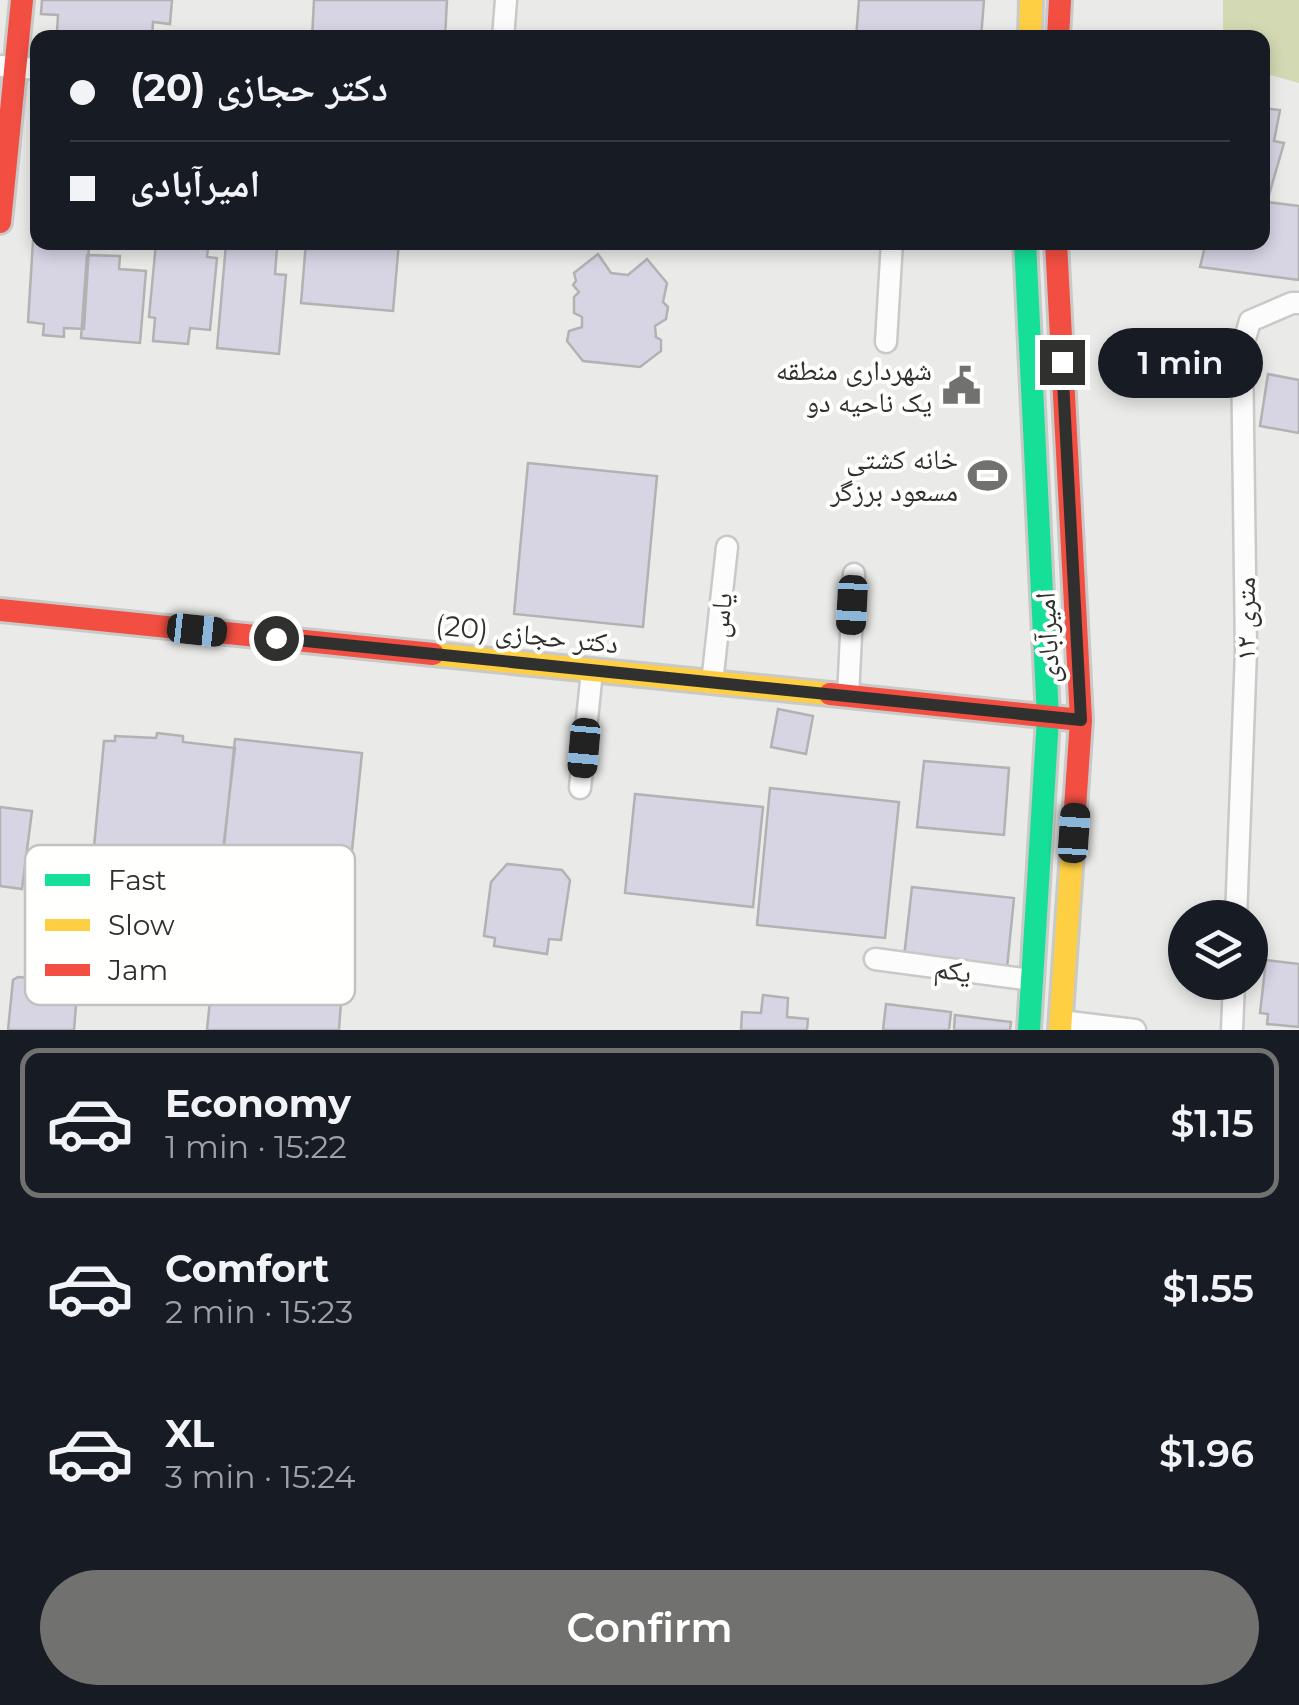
<!DOCTYPE html>
<meta charset="utf-8">
<style>
:root{--surface:#171b24;--page:#20242c;--text:#f1f3f6;--muted:#9ea1a6;--line:#363941;--accent:#717170}
body{margin:0;font-family:Montserrat,"Noto Naskh Arabic",sans-serif;background:var(--page);color:var(--text);height:100vh;display:flex;flex-direction:column;font-size:38px;white-space:nowrap}
*{box-sizing:border-box;margin:0}
p{font-size:32px;color:var(--muted)}
.icon{flex:none;width:55px;height:55px;fill:none;stroke:currentColor;stroke-width:2;stroke-linecap:round;stroke-linejoin:round}
.map{position:relative;height:1030px;overflow:hidden}
.panel{display:flex;flex-direction:column;background:var(--surface);flex:1}
.panel>*{flex:none}
.guide{position:absolute;left:30px;top:30px;width:1240px;height:220px;border-radius:20px;box-shadow:0 5px 15px #0003;display:grid;align-content:center;height:220px;padding:0 40px;background:var(--surface)}
.controls{position:absolute;left:1168px;top:900px;display:grid;gap:20px}
.controls a{display:grid;place-items:center;width:100px;height:100px;border-radius:50%;background:var(--surface);box-shadow:0 5px 15px #0003;font-size:50px}
.end{position:absolute;width:45px;height:45px;margin:-22px;border:12px solid #30302f;background:#fff;box-shadow:0 0 0 5px #fff}
.from{border-radius:50%}
.bubble{position:absolute;height:70px;border-radius:35px;background:var(--surface);box-shadow:0 5px 15px #0003;font-size:32px;font-weight:600;line-height:70px;text-align:center}
.car{position:absolute;width:30px;height:60px;margin:-30px -15px;border-radius:12px;box-shadow:0 0 8px 2px #0007;background:linear-gradient(#222 24%,#8ab4d8 0 40%,#222 0 76%,#8ab4d8 0 86%,#222 0)}
.guide b{display:flex;align-items:center;gap:35px;height:95px;font-size:38px}
.guide b+b{border-top:2px solid var(--line)}
.guide i{width:25px;height:25px;background:var(--text)}
ul{padding:18px 0 0;list-style:none}
li{display:flex;align-items:center;gap:30px;height:150px;margin:0 20px 15px;padding:0 20px;border:5px solid transparent;border-radius:20px}
li div{flex:1}
li b{display:block;font-size:38px}
li em{font-style:normal;font-weight:600}
li.on{border-color:var(--accent)}
li>.icon{width:90px;height:90px;stroke-width:1.5}
.action{display:flex;gap:20px;margin-top:auto;padding:20px 40px}
.action a{flex:1;height:115px;border-radius:60px;background:var(--accent);color:#fff;font-size:40px;font-weight:600;line-height:115px;text-align:center}
.map>svg:first-child{display:block}
.green{fill:#d3d9b3}
.building{fill:#d7d4e4;stroke:#b1b2b1;stroke-width:2.5}
.lines{fill:none;stroke-linecap:round;stroke-linejoin:round}
.street-casing{stroke:#c9c9c8;stroke-width:25}
.fast-casing{stroke:#c9c9c8;stroke-width:28}
.slow-casing{stroke:#c9c9c8;stroke-width:28}
.jam-casing{stroke:#c9c9c8;stroke-width:28}
.street{stroke:#fcfcfc;stroke-width:20}
.fast{stroke:#16e098;stroke-width:22}
.slow{stroke:#ffcf43;stroke-width:22}
.jam{stroke:#f24e42;stroke-width:22}
.route{stroke:#30302f;stroke-width:12}
.labels{text-anchor:middle;stroke-width:8;stroke-linejoin:round;paint-order:stroke}
.poi-label{font-size:28px;fill:#30302f;stroke:#fffffe;text-anchor:end}
.street-label{font-size:28px;fill:#30302f;stroke:#fffffe}
.key{fill:#fffffe;stroke:#c1c1c0;stroke-width:2.5}
.key-label{font-size:28px;fill:#30302f}
</style>
<div class="map">
<svg width="1299" height="1030" viewBox="0 0 1299 1030">
<rect width="100%" height="100%" fill="#eaebe9"/>
<!-- green -->
<path class="green" d="M 1223,0 L 1299,0 L 1299,83 L 1263,73 L 1262,38 L 1223,37 Z"/>
<!-- building -->
<path class="building" d="M 42,0 L 172,0 L 170,24 L 153,22 L 152,38 L 64,38 L 57,32 L 58,15 L 41,14 Z
M 314,0 L 447,0 L 445,38 L 312,38 Z
M 859,0 L 984,0 L 981,38 L 856,38 Z
M 1262,108 L 1280,110 L 1274,141 L 1284,143 L 1267,202 L 1299,206 L 1299,280 L 1200,267 L 1206,242 L 1262,242 Z
M 38,240 L 38,242 L 74,242 L 89,247 L 84,329 L 64,328 L 64,337 L 43,335 L 44,324 L 28,322 L 33,241 Z
M 306,242 L 399,242 L 393,311 L 301,303 Z
M 156,243 L 208,248 L 207,257 L 217,258 L 210,330 L 190,328 L 188,344 L 153,341 L 155,318 L 149,317 Z
M 226,244 L 277,248 L 275,274 L 286,275 L 279,354 L 217,348 Z
M 598,254 L 611,273 L 628,275 L 647,259 L 667,283 L 663,302 L 668,307 L 666,319 L 655,326 L 656,337 L 661,340 L 661,351 L 640,367 L 583,361 L 567,341 L 569,331 L 582,327 L 582,317 L 574,313 L 574,297 L 579,292 L 573,285 L 576,281 L 574,273 Z
M 87,255 L 120,256 L 119,269 L 146,271 L 140,343 L 81,338 Z
M 1268,374 L 1299,380 L 1299,433 L 1260,426 Z
M 528,463 L 657,476 L 643,627 L 514,614 Z
M 778,709 L 813,716 L 806,754 L 771,747 Z
M 157,733 L 183,736 L 183,742 L 235,748 L 217,901 L 90,889 L 104,741 L 115,741 L 115,736 L 156,738 Z
M 235,739 L 362,753 L 347,899 L 220,886 Z
M 924,761 L 1009,768 L 1004,835 L 917,827 Z
M 770,788 L 899,802 L 885,938 L 757,925 Z
M 635,794 L 763,807 L 753,907 L 625,893 Z
M 0,807 L 32,811 L 22,889 L 0,886 Z
M 507,864 L 562,870 L 570,880 L 561,940 L 549,939 L 547,954 L 494,946 L 495,938 L 484,936 L 491,882 Z
M 912,887 L 1014,898 L 1007,968 L 904,957 Z
M 1266,960 L 1299,964 L 1299,1027 L 1267,1024 L 1268,1014 L 1260,1013 Z
M 18,977 L 71,981 L 77,993 L 74,1030 L 8,1030 L 13,980 Z
M 211,990 L 341,1002 L 339,1030 L 207,1030 Z
M 763,995 L 788,998 L 787,1017 L 808,1019 L 807,1030 L 741,1030 L 742,1012 L 761,1013 Z
M 886,1004 L 951,1012 L 949,1030 L 883,1030 Z
M 955,1015 L 1011,1022 L 1010,1030 L 954,1030 Z"/>
<g class="lines">
<defs>
<path id="street" d="M 503,38 L 506,0
M 0,66 L 38,69
M 886,342 L 892,242
M 712,683 L 727,547
M 848,697 L 854,574
M 580,788 L 592,671
M 1236,918 L 1246,651 L 1242,349 L 1250,321 L 1292,303 L 1299,303
M 875,959 L 1031,980
M 1061,1021 L 1135,1030
M 1232,1030 L 1234,982"/>
<path id="fast" d="M 1025,242 L 1048,718 L 1029,1030"/>
<path id="slow" d="M 1030,38 L 1031,0
M 433,654 L 830,694
M 1060,1030 L 1075,808"/>
<path id="jam" d="M 1058,38 L 1060,0
M 0,222 L 22,0
M 1056,242 L 1081,720 L 1075,808
M 0,610 L 433,654
M 830,694 L 1081,720"/>
</defs>
<!-- street casing -->
<use href="#street" class="street-casing"/>
<!-- fast casing -->
<use href="#fast" class="fast-casing"/>
<!-- slow casing -->
<use href="#slow" class="slow-casing"/>
<!-- jam casing -->
<use href="#jam" class="jam-casing"/>
<!-- street -->
<use href="#street" class="street"/>
<!-- fast -->
<use href="#fast" class="fast"/>
<!-- slow -->
<use href="#slow" class="slow"/>
<!-- jam -->
<use href="#jam" class="jam"/>
</g>
<g class="lines">
<!-- route -->
<path class="route" d="M 276,638 L 1081,720 L 1062,362"/>
</g>
<!-- icons -->
<defs>
<symbol id="civic-bare" viewBox="-9 -9 18 18"><path d="M-.6-6.5H3V-4.5H.6V-3L4-1V1h2V6H-6V1h2V-1L-.6-3ZM-1.2 2.5V6h2.4V2.5Z" fill="#717170" stroke="#fffffe" stroke-width="2.5" paint-order="stroke"/></symbol>
<symbol id="stadium-bare" viewBox="-9 -9 18 18"><path d="M0-5a6.5 5 0 1 0 0 10a6.5 5 0 1 0 0-10ZM-3.5-1.8h7v3.6h-7Z" fill="#717170" stroke="#fffffe" stroke-width="2.5" paint-order="stroke"/></symbol>
</defs>
<g fill-rule="evenodd">
<use href="#civic-bare" x="934" y="358" width="55" height="55"/>
<use href="#stadium-bare" x="960" y="448" width="55" height="55"/>
</g>
<g class="labels">
<!-- poi labels -->
<g class="poi-label">
<text x="932" y="380">شهرداری منطقه<tspan x="932" dy="32">یک ناحیه دو</tspan></text>
<text x="958" y="469">خانه کشتی<tspan x="958" dy="32">مسعود برزگر</tspan></text>
</g>
<!-- street labels -->
<g class="street-label">
<text transform="translate(720 615) rotate(-84)" y="10">یاس</text>
<text transform="translate(1245 619) rotate(-90)" y="10">۱۲ متری</text>
<text transform="translate(527 634) rotate(6)" y="10">دکتر حجازی (20)</text>
<text transform="translate(1047 638) rotate(-93)" y="10">امیرآبادی</text>
<text transform="translate(953 970) rotate(8)" y="10">یکم</text>
</g>
</g>
<!-- legend -->
<rect x="25" y="845" width="330" height="160" rx="15" class="key"/>
<rect x="45" y="874" width="45" height="12" fill="#16e098"/>
<rect x="45" y="919" width="45" height="12" fill="#ffcf43"/>
<rect x="45" y="964" width="45" height="12" fill="#f24e42"/>
<g class="key-label">
<text x="108" y="890">Fast</text>
<text x="108" y="935">Slow</text>
<text x="108" y="980">Jam</text>
</g>
</svg>
<div class="controls">
<a><svg class="icon" aria-label="layers" viewBox="0 0 24 24"><path d="M12 4l9 5-9 5-9-5zM3 14l9 5 9-5"/></svg></a>
</div>
<i class="end from" style="left:276px;top:638px"></i>
<i class="end" style="left:1062px;top:362px"></i>
<div class="bubble" style="left:1098px;top:328px;width:165px">1 min</div>
<i class="car" style="left:852px;top:605px;rotate:183deg"></i>
<i class="car" style="left:197px;top:630px;rotate:96deg"></i>
<i class="car" style="left:584px;top:748px;rotate:185deg"></i>
<i class="car" style="left:1074px;top:833px;rotate:4deg"></i>
<div class="guide">
<b><i class="from"></i>دکتر حجازی (20)</b>
<b><i></i>امیرآبادی</b>
</div>
</div>
<section class="panel">
<ul>
<li class="on"><svg class="icon" aria-label="car" viewBox="0 0 24 24"><path d="M5 17H2v-5l4-1 3-4h7l3 4 3 1v5h-3M9 17h6M6 11h13"/><circle cx="7" cy="17" r="2"/><circle cx="17" cy="17" r="2"/></svg><div><b>Economy</b><p>1 min · 15:22</p></div><em>$1.15</em></li>
<li><svg class="icon" aria-label="car" viewBox="0 0 24 24"><path d="M5 17H2v-5l4-1 3-4h7l3 4 3 1v5h-3M9 17h6M6 11h13"/><circle cx="7" cy="17" r="2"/><circle cx="17" cy="17" r="2"/></svg><div><b>Comfort</b><p>2 min · 15:23</p></div><em>$1.55</em></li>
<li><svg class="icon" aria-label="car" viewBox="0 0 24 24"><path d="M5 17H2v-5l4-1 3-4h7l3 4 3 1v5h-3M9 17h6M6 11h13"/><circle cx="7" cy="17" r="2"/><circle cx="17" cy="17" r="2"/></svg><div><b>XL</b><p>3 min · 15:24</p></div><em>$1.96</em></li>
</ul>
<div class="action"><a>Confirm</a></div>
</section>
